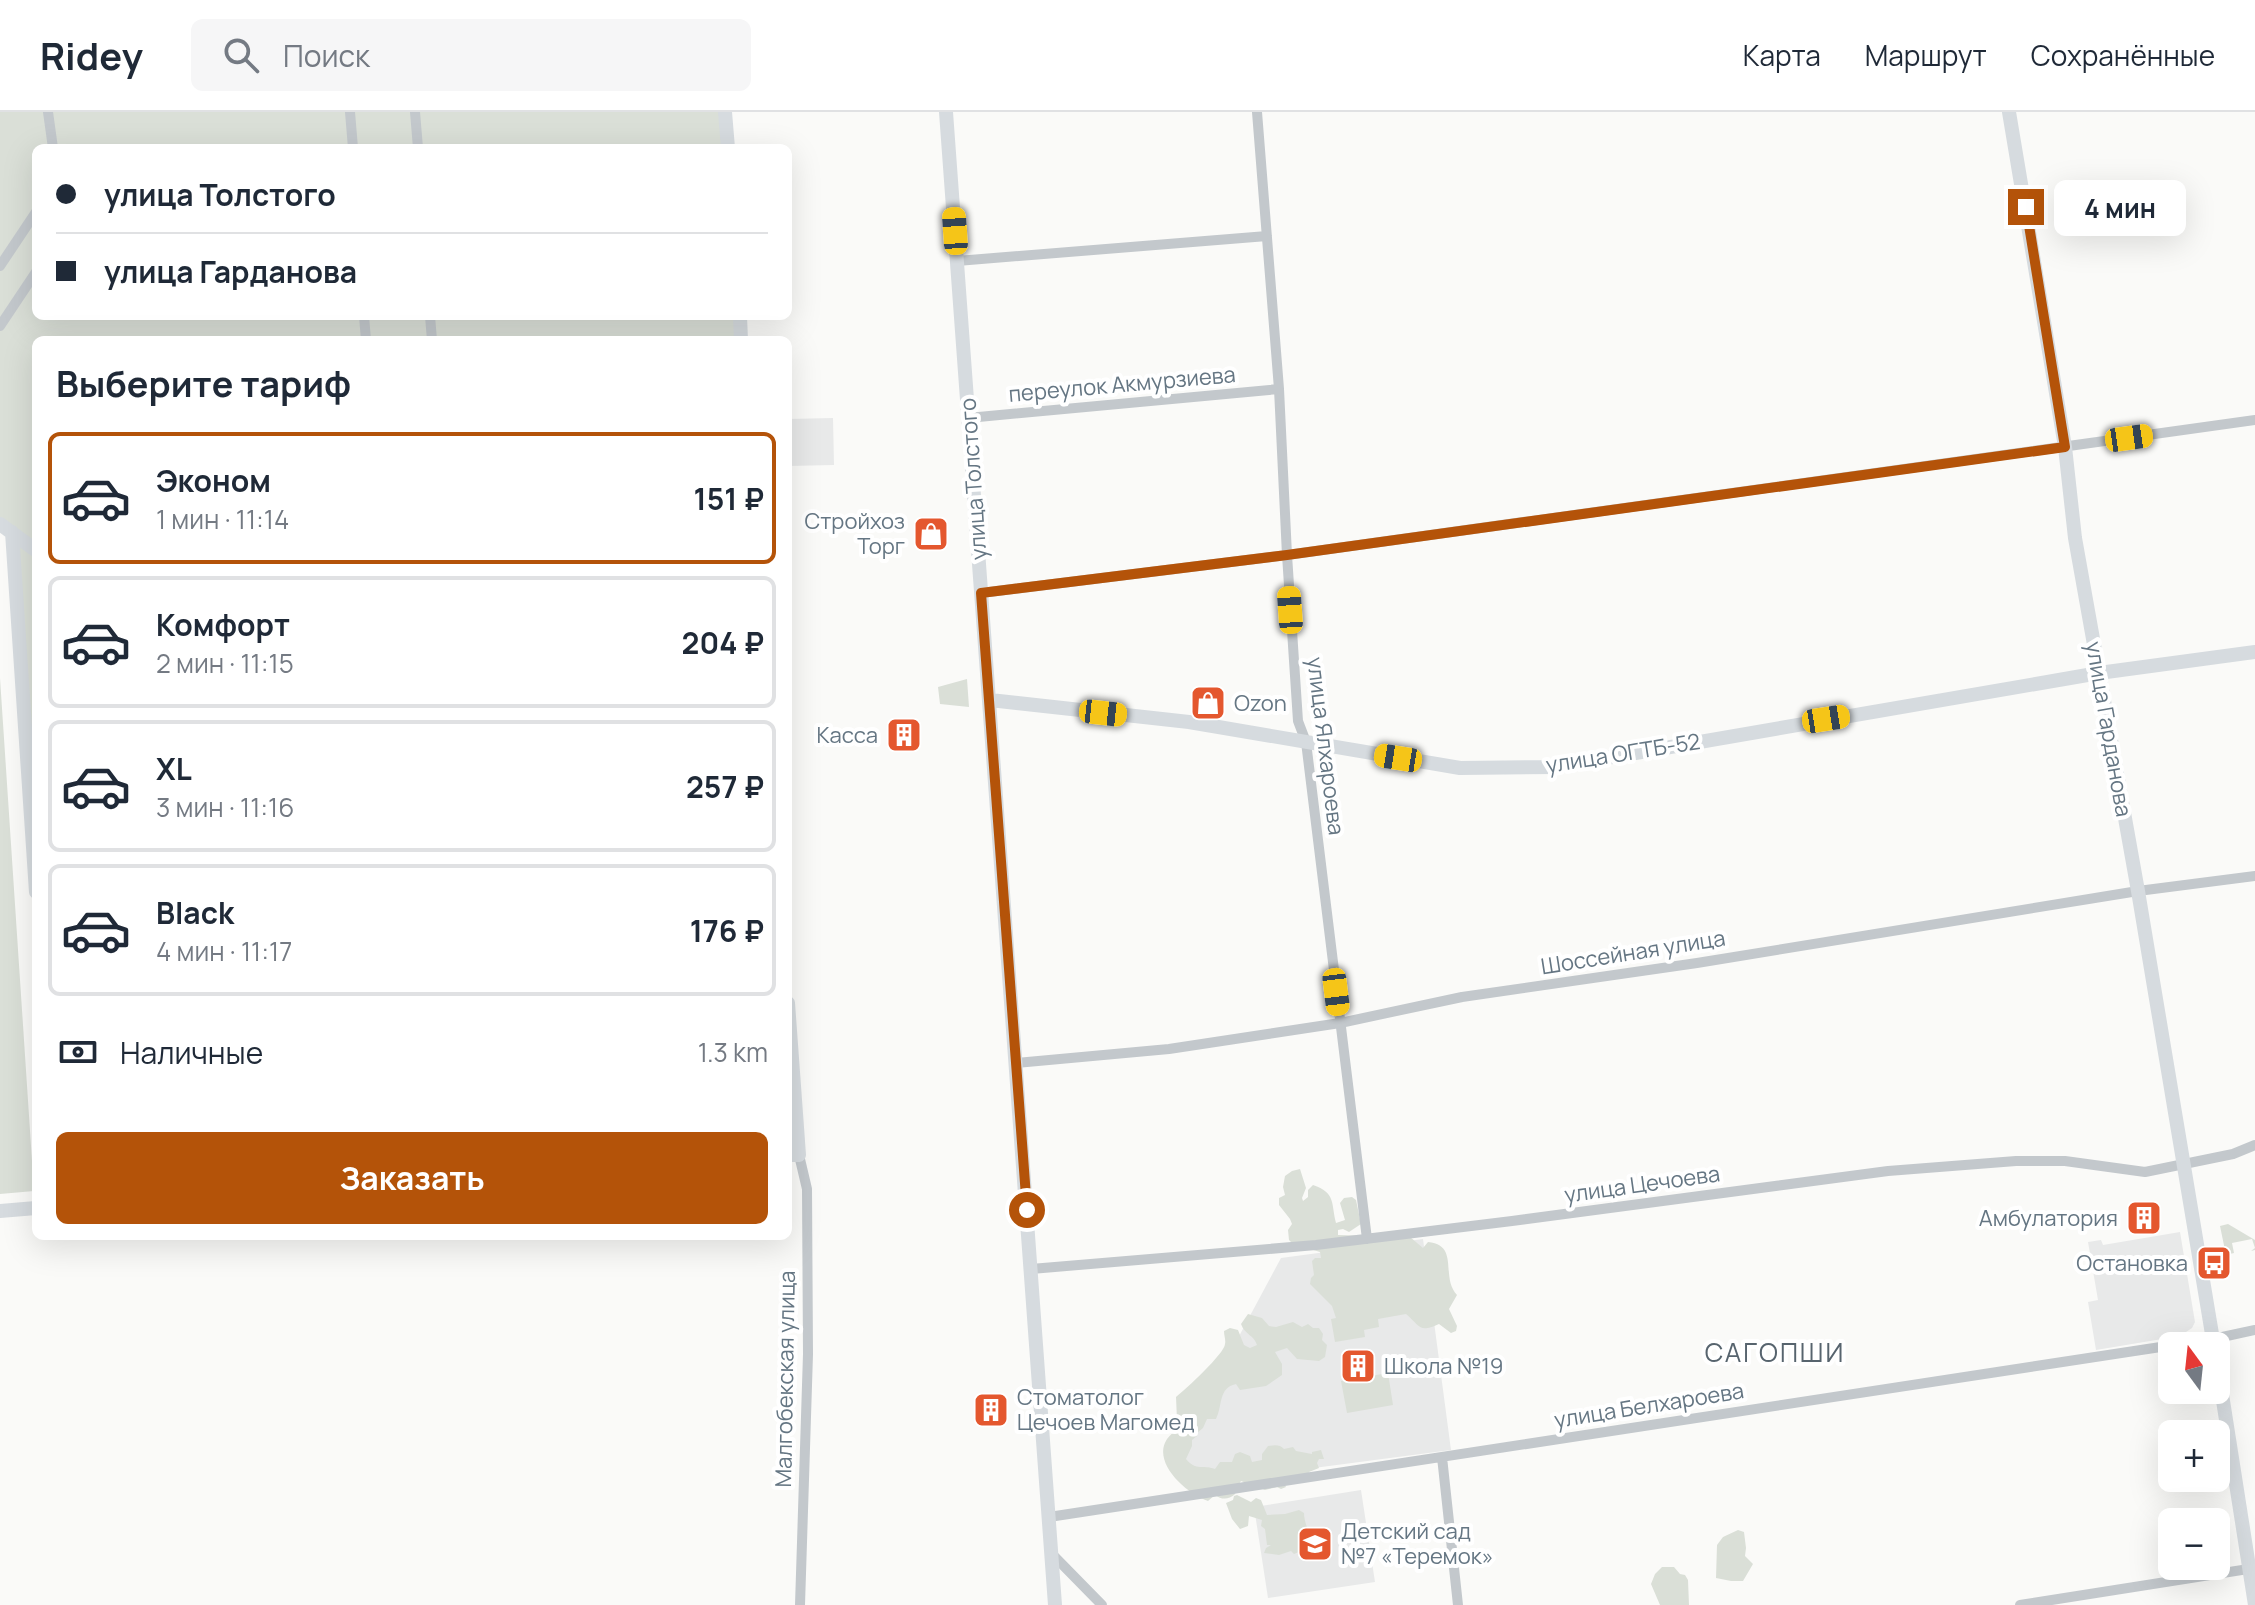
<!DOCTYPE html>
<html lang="ru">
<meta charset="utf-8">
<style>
:root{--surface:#fff;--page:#f6f6f7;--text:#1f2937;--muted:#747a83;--line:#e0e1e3;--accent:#b45309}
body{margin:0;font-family:Manrope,sans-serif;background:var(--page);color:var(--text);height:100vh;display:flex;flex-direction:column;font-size:30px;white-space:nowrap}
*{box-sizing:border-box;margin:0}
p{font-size:26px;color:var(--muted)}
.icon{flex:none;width:44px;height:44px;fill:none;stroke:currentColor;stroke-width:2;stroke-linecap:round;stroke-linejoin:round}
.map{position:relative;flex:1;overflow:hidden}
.details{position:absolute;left:32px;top:224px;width:760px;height:904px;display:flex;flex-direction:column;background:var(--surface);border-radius:12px;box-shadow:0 8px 32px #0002}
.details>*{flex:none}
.banner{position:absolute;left:32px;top:32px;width:760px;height:176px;border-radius:12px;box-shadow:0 8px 32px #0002;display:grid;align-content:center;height:176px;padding:0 24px;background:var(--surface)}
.needle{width:52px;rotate:345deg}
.fabs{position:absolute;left:2158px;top:1220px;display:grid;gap:16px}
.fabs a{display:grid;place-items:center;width:72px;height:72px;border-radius:12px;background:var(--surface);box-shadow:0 8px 32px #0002;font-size:40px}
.end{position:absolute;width:36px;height:36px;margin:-18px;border:10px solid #b45309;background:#fff;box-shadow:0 0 0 4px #fff}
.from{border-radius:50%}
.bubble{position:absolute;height:56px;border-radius:12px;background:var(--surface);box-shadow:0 8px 32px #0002;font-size:26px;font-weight:700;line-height:56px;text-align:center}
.car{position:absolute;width:24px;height:48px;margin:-24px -12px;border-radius:10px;box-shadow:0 0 6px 2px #0007;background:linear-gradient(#f5c518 24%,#345 0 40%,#f5c518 0 76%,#345 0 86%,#f5c518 0)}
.banner b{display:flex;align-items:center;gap:28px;height:76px;font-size:30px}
.banner b+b{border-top:2px solid var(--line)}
.banner i{width:20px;height:20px;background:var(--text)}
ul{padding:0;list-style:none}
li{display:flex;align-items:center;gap:24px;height:132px;margin:0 16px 12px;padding:0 8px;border:4px solid var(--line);border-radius:12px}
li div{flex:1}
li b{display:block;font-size:30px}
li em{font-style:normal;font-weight:700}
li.current{border-color:var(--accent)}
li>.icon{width:72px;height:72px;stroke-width:1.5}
h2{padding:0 24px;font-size:36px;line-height:96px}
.pay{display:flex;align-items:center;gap:20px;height:88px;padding:0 24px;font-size:30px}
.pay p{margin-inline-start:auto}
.action{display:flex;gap:16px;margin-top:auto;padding:16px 24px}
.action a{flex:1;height:92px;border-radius:12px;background:var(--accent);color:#fff;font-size:32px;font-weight:700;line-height:92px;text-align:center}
header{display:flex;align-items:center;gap:48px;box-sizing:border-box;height:112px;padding:0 40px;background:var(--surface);border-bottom:2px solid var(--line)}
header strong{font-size:38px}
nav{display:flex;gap:44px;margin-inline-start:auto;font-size:28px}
.search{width:560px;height:72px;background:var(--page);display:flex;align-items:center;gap:20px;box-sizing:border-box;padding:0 28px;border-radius:12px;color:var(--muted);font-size:30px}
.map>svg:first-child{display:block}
.built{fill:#e8e9e9}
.green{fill:#dadfd7}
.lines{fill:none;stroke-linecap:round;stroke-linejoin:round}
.street{stroke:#c3c8cc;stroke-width:10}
.secondary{stroke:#d6dbdf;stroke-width:14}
.route{stroke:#b45309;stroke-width:10}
.labels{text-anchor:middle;stroke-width:8;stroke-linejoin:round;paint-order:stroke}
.street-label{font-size:22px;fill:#657683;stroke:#fff}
.poi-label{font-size:22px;fill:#657683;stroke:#fff;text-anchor:end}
.quarter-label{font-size:26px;letter-spacing:2px;fill:#57646e;stroke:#fff}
</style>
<header>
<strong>Ridey</strong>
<div class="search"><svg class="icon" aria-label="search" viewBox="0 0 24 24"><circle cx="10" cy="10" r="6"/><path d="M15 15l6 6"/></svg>Поиск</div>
<nav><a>Карта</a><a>Маршрут</a><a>Сохранённые</a></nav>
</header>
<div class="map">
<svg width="2255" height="1493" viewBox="0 0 2255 1493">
<rect width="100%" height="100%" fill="#fafaf8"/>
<!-- built -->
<path class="built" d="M 833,306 L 834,353 L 788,354 L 788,307 Z
M 2180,1120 L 2195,1210 L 2192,1216 L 2180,1224 L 2096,1238 L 2088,1190 L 2098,1188 L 2088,1130 L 2101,1128 L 2103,1133 Z
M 1423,1127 L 1451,1338 L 1184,1373 L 1179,1336 L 1281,1146 Z
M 1361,1378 L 1375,1470 L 1268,1486 L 1254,1395 Z"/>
<!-- green -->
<path class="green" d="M 0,0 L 725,0 L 728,36 L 36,36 L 36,204 L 740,204 L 741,228 L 36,228 L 36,780 L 12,421 L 0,412 Z
M 0,566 L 34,1079 L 0,1082 Z
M 967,567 L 969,595 L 940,592 L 938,575 Z
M 1300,1057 L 1306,1076 L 1302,1086 L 1303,1089 L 1308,1085 L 1308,1078 L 1313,1073 C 1336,1081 1331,1091 1336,1111 L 1345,1108 L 1340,1091 L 1344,1086 L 1352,1085 L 1356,1088 L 1361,1112 L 1349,1120 L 1343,1117 L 1338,1118 L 1338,1123 L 1410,1125 L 1423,1136 L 1428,1130 C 1460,1133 1440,1165 1457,1183 L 1449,1197 L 1457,1214 L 1456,1219 L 1451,1221 L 1439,1212 C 1419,1221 1421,1215 1406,1202 L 1378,1207 L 1379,1215 L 1364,1218 L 1365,1225 L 1335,1230 L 1331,1207 L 1336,1206 L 1332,1194 L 1310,1172 L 1311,1166 L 1314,1163 L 1312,1149 L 1315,1146 L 1321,1146 L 1320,1140 L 1293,1132 L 1289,1128 L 1288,1118 L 1292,1112 L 1290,1107 L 1279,1093 L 1279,1086 L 1285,1083 L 1283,1075 L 1285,1064 L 1292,1059 Z
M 2228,1112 L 2255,1128 L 2255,1138 L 2251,1139 L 2255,1136 L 2252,1127 L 2232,1131 L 2234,1141 L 2226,1143 L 2220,1114 Z
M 1248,1202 L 1262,1206 L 1269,1214 L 1276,1215 L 1293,1210 L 1302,1215 L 1308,1212 L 1313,1216 L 1319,1216 L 1323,1222 L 1322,1228 L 1327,1233 L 1325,1245 L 1319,1249 L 1297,1247 L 1287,1236 L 1275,1240 L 1282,1252 L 1282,1263 L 1266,1274 L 1240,1278 L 1236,1272 C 1218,1276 1223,1293 1216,1307 L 1207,1307 L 1203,1316 L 1197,1321 L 1197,1324 L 1192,1328 L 1192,1334 L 1186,1347 C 1197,1360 1202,1352 1215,1357 L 1220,1350 L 1232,1350 L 1235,1342 L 1240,1340 L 1250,1344 L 1252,1350 L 1262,1348 L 1262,1342 L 1268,1334 C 1274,1333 1280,1332 1284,1337 L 1293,1335 L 1296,1339 L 1312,1342 L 1312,1340 L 1321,1338 L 1324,1347 L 1319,1347 L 1317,1351 L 1319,1356 L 1309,1360 L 1306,1368 L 1284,1371 L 1286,1375 L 1281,1377 L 1277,1375 L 1265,1378 L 1241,1369 L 1239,1372 C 1238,1385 1225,1391 1215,1383 L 1208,1389 C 1180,1379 1140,1338 1180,1316 L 1177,1308 L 1176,1285 C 1185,1278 1225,1241 1225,1232 C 1226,1228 1224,1224 1224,1219 L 1230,1216 L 1238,1218 L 1244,1233 L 1250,1236 L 1257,1233 C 1254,1223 1245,1223 1241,1212 Z
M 1388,1261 L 1393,1293 L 1347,1301 L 1341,1269 Z
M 1237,1383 L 1251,1390 L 1256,1386 L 1261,1388 L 1267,1403 L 1285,1402 L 1299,1398 L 1304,1401 C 1304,1411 1310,1421 1312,1432 L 1309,1436 L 1294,1442 L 1291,1439 L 1279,1443 L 1264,1441 L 1266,1436 L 1271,1433 L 1267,1433 L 1265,1417 L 1261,1414 L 1262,1408 L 1249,1404 L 1248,1414 L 1240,1417 L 1232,1407 L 1226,1391 L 1233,1388 L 1234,1384 Z
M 1738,1418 L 1744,1420 L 1746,1436 L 1745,1444 L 1753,1452 L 1743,1469 L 1731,1469 L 1716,1466 L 1717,1433 L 1723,1425 Z
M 1662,1455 L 1674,1455 L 1680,1462 L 1685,1463 L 1688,1468 L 1689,1493 L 1660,1493 L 1651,1472 L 1655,1462 Z"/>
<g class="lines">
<!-- street -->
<path class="street" d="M 48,0 L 53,36
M 350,0 L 353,36
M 415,0 L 418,36
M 1257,0 L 1279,277 L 1287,443 L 1298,609 L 1306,630 L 1367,1127
M 957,149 L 1267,124
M 0,154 L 36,100
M 364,204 L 366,228
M 430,204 L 432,228
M 0,214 L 36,160
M 968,306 L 1279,277
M 981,481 L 1287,443 L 2255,308
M 1016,951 L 1169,937 L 1340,911 L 1462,885 L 1697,851 L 2138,779 L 2255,764
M 799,1043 L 807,1077 L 808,1242 L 800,1493
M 1031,1157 L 1316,1133 L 1512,1109 L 1888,1059 L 2016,1049 L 2065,1049 L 2145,1060 L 2233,1042 L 2255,1033
M 1442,1345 L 1458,1493
M 1049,1405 L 2213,1227 L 2255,1218
M 1052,1442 L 1102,1493
M 2020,1493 L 2255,1456"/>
<!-- secondary -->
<path class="secondary" d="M 725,0 L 728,36
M 946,0 L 1055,1493
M 2009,0 L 2065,335 L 2075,426 L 2138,779 L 2214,1234
M 740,204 L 741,228
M 0,412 L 34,437
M 12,420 L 36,780
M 990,588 L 1189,610 L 1460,656 L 1555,655 L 2099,561 L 2255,540
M 788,891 L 799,1043 L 788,1043
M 0,1099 L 36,1096
M 2216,1244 L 2255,1493"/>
</g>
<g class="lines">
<!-- route -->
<path class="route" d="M 1027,1098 L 981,481 L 1287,443 L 2065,335 L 2026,95"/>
</g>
<!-- icons -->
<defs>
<symbol id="shop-square" viewBox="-11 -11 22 22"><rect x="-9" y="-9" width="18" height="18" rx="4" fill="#e4572e" stroke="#fff"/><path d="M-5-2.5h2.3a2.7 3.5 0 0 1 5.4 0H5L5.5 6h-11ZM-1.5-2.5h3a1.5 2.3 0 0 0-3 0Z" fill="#fff"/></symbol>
<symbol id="building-square" viewBox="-11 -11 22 22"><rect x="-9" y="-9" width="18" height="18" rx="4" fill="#e4572e" stroke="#fff"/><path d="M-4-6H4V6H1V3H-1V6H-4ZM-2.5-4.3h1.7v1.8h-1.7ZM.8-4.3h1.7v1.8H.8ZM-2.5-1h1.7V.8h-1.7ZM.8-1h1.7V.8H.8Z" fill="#fff"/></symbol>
<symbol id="bus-square" viewBox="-11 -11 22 22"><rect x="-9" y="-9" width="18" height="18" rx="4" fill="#e4572e" stroke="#fff"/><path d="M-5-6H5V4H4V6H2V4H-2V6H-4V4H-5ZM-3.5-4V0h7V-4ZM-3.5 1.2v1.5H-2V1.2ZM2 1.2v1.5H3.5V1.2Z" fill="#fff"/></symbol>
<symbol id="school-square" viewBox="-11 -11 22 22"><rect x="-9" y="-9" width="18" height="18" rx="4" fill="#e4572e" stroke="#fff"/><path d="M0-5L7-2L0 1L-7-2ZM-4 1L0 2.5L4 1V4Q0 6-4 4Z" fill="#fff"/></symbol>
</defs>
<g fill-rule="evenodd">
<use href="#shop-square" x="911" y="402" width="40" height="40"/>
<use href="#shop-square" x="1188" y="571" width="40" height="40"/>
<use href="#building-square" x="884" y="603" width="40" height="40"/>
<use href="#building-square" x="2124" y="1086" width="40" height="40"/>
<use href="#bus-square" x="2194" y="1131" width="40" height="40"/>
<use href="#building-square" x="1338" y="1234" width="40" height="40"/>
<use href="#building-square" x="971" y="1278" width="40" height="40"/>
<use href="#school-square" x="1295" y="1412" width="40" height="40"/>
</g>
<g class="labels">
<!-- street labels -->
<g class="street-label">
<text transform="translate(1122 272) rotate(-5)" y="8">переулок Акмурзиева</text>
<text transform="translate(973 367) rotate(-94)" y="8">улица Толстого</text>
<text transform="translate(2109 617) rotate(80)" y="8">улица Гарданова</text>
<text transform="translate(1326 634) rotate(83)" y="8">улица Ялхароева</text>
<text transform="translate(1623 641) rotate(-9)" y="8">улица ОГТБ-52</text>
<text transform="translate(1633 840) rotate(-9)" y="8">Шоссейная улица</text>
<text transform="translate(1642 1072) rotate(-8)" y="8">улица Цечоева</text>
<text transform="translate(785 1267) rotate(-89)" y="8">Малгобекская улица</text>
<text transform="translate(1649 1293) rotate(-9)" y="8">улица Белхароева</text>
</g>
<!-- poi labels -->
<g class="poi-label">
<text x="905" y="417">Стройхоз<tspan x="905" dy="25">Торг</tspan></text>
<text x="1234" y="599" text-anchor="start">Ozon</text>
<text x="878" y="631">Касса</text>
<text x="2118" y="1114">Амбулатория</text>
<text x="2188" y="1159">Остановка</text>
<text x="1384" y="1262" text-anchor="start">Школа №19</text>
<text x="1017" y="1293" text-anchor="start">Стоматолог<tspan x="1017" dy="25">Цечоев Магомед</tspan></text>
<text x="1341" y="1427" text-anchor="start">Детский сад<tspan x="1341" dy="25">№7 «Теремок»</tspan></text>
</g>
<!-- quarter labels -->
<g class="quarter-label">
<text x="1775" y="1250">САГОПШИ</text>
</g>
</g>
</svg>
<div class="fabs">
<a><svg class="needle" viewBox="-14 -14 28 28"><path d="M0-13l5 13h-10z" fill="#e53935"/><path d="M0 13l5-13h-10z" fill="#747a83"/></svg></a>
<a>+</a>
<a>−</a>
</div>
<i class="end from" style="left:1027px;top:1098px"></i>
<i class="end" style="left:2026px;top:95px"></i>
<div class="bubble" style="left:2054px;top:68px;width:132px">4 мин</div>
<i class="car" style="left:955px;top:119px;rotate:356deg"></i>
<i class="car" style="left:2129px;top:326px;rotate:82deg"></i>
<i class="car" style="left:1290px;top:498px;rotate:356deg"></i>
<i class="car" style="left:1103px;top:601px;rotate:96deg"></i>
<i class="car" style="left:1826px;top:607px;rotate:81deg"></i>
<i class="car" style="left:1398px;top:646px;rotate:279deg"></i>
<i class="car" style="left:1336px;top:880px;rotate:173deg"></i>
<div class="banner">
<b><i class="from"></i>улица Толстого</b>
<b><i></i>улица Гарданова</b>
</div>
<section class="details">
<h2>Выберите тариф</h2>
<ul>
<li class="current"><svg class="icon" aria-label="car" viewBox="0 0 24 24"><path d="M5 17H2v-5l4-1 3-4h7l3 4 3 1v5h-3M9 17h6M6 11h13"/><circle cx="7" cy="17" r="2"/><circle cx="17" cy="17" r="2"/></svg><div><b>Эконом</b><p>1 мин · 11:14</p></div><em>151 ₽</em></li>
<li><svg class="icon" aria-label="car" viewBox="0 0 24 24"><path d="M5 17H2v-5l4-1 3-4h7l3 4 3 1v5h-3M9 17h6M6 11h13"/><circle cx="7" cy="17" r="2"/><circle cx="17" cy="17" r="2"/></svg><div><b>Комфорт</b><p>2 мин · 11:15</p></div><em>204 ₽</em></li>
<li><svg class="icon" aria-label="car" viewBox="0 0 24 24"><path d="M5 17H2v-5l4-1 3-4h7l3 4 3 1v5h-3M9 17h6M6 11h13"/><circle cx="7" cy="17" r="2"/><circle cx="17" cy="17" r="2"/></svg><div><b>XL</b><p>3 мин · 11:16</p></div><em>257 ₽</em></li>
<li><svg class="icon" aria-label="car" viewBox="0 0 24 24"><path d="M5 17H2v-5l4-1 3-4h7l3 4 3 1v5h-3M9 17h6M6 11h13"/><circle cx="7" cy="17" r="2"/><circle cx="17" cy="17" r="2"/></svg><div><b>Black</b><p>4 мин · 11:17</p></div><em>176 ₽</em></li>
</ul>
<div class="pay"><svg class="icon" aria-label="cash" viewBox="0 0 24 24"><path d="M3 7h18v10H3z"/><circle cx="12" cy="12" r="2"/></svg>Наличные<p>1.3 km</p></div>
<div class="action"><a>Заказать</a></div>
</section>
</div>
